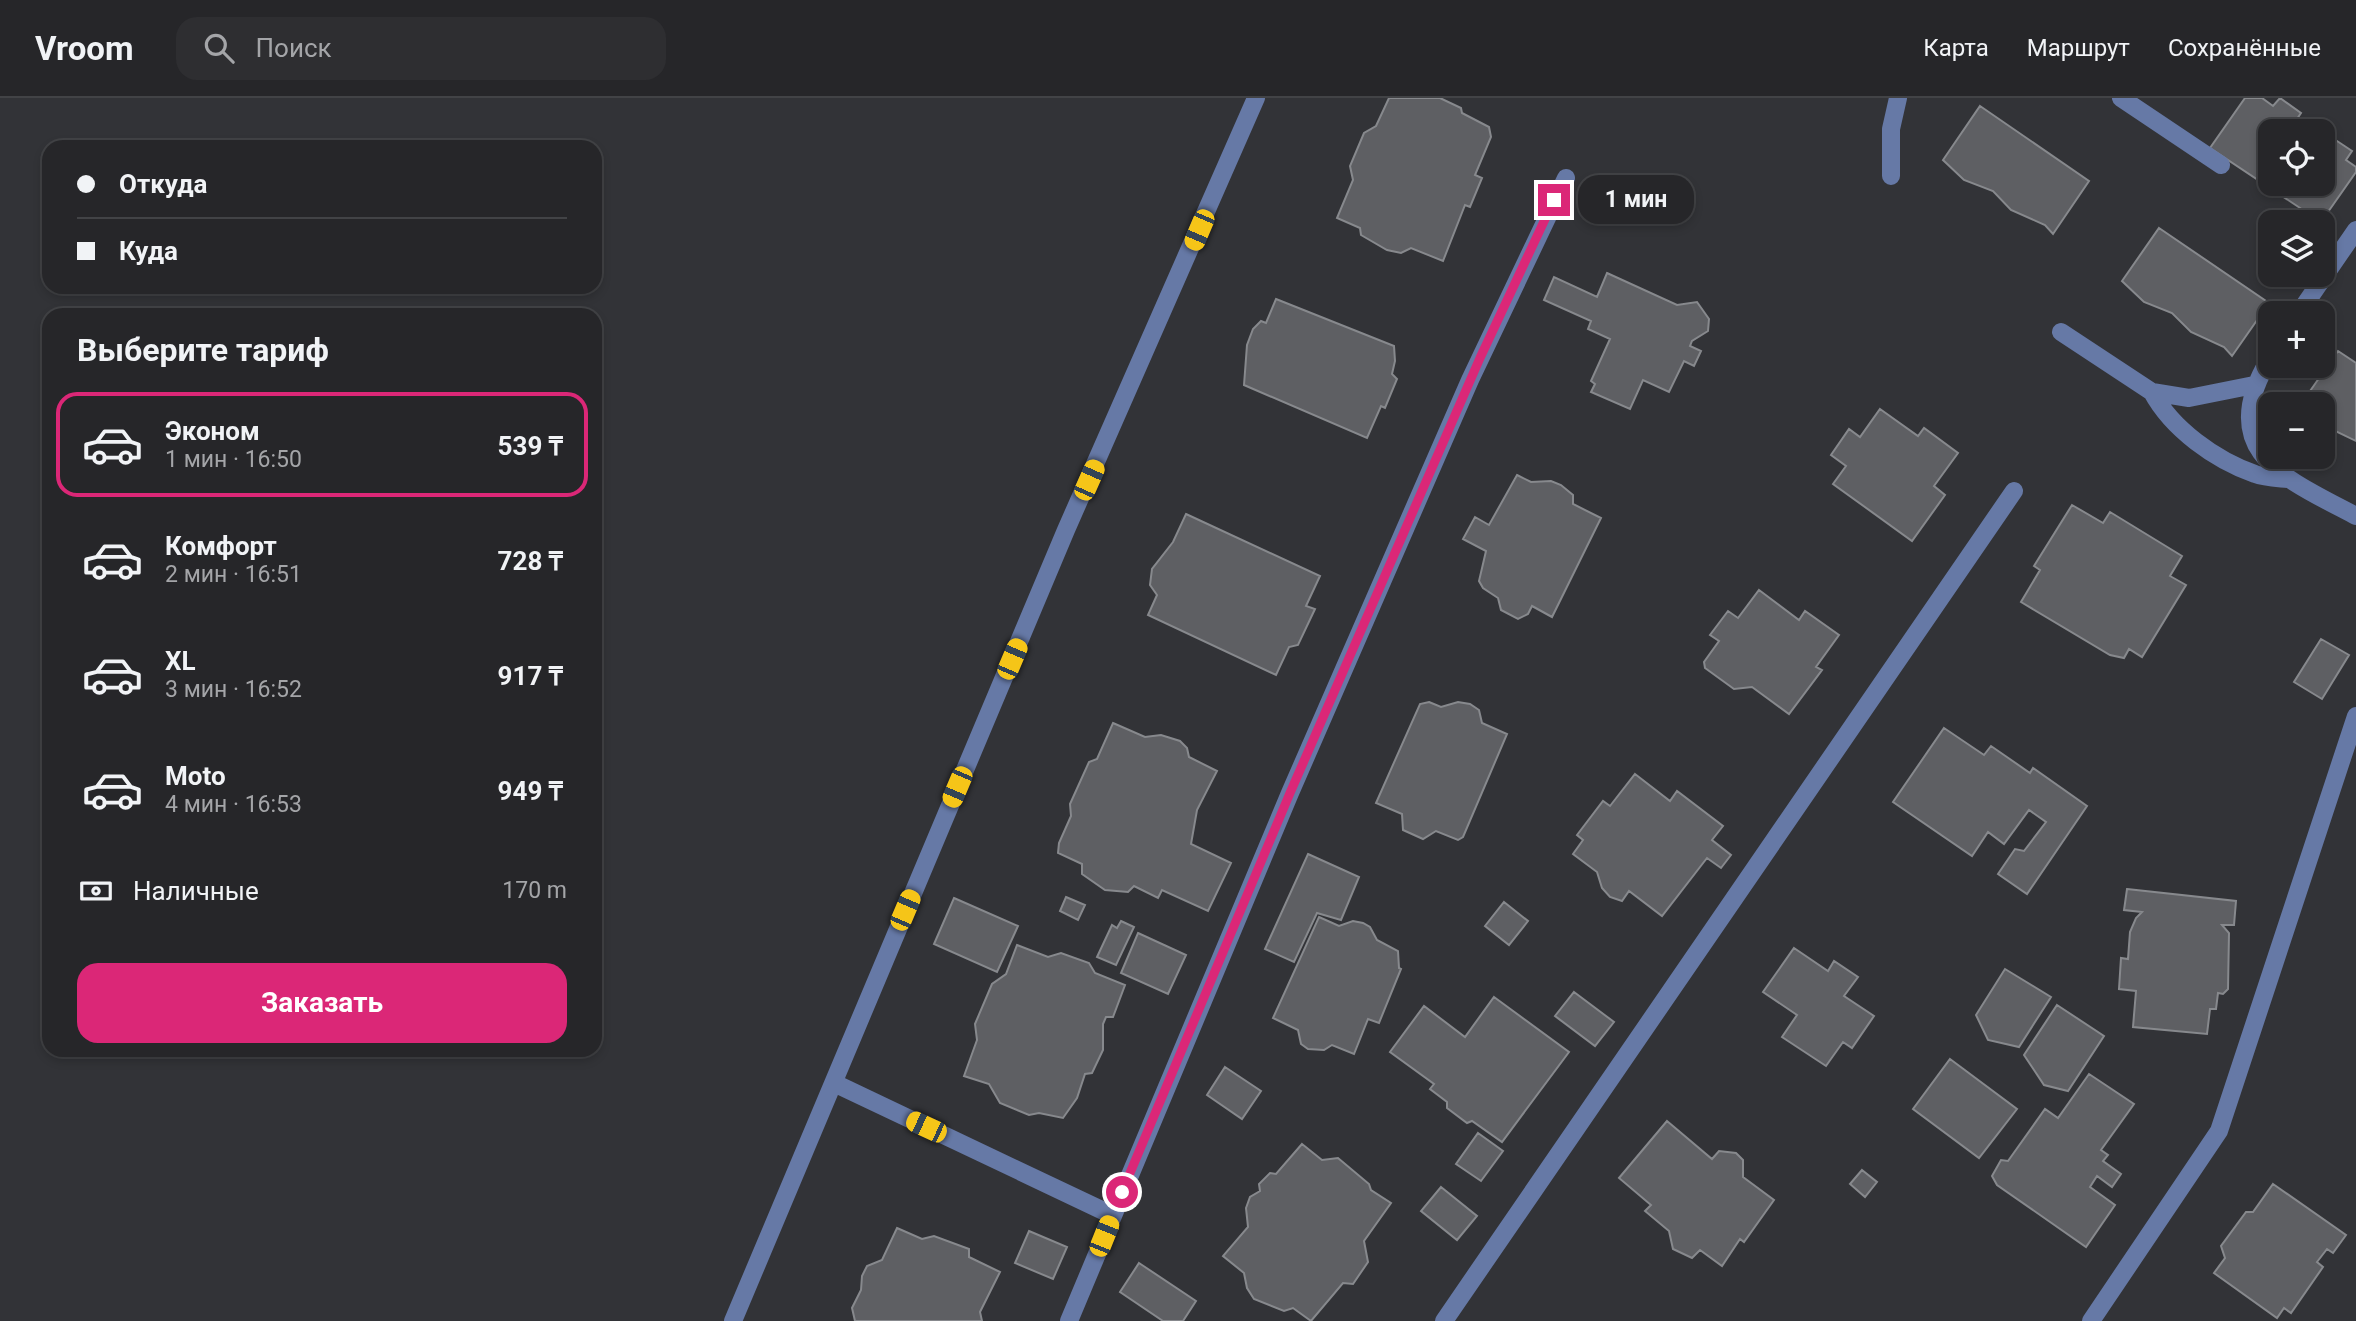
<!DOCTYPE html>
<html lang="ru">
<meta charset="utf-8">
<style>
:root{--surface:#262629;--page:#2e2e31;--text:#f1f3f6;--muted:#a4a5a8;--line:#424346;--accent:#db2777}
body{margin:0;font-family:Roboto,sans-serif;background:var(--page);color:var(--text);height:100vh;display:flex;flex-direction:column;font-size:26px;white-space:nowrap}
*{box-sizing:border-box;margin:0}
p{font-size:23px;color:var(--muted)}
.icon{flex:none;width:38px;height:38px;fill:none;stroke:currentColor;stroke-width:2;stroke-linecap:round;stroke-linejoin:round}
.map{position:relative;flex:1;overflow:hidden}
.panel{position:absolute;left:42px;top:210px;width:560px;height:749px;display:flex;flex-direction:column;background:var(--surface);border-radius:21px;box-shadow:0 4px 10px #0003,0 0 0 2px var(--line)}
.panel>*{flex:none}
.top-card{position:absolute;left:42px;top:42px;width:560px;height:154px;border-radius:21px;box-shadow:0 4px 10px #0003,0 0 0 2px var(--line);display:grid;align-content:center;height:154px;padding:0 35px;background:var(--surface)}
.tools{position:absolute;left:2258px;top:21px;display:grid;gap:14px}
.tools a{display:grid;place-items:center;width:77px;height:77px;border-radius:14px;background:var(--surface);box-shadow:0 4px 10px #0003,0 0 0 2px var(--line);font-size:35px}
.end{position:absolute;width:32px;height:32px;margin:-16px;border:9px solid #db2777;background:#fff;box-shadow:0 0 0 4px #fff}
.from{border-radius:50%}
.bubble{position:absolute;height:49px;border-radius:21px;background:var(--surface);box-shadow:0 4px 10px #0003,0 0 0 2px var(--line);font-size:23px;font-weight:700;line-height:49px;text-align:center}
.car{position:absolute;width:21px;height:42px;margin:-21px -10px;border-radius:9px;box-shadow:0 0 5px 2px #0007;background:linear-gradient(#f5c518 24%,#345 0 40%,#f5c518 0 76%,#345 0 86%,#f5c518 0)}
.top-card b{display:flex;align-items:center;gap:24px;height:66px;font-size:26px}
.top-card b+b{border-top:2px solid var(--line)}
.top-card i{width:18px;height:18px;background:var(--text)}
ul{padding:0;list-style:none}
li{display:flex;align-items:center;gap:21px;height:105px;margin:0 14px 10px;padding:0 21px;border:4px solid transparent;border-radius:21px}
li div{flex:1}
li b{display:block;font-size:26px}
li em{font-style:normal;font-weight:700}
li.on{border-color:var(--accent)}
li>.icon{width:63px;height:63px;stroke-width:1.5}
h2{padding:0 35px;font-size:32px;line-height:84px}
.pay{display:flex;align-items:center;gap:18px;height:77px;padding:0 35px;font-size:26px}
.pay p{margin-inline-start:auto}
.action{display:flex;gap:14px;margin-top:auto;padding:14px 35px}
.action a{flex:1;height:80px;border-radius:21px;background:var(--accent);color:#fff;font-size:28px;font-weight:700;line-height:80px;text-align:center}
header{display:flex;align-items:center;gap:42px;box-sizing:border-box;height:98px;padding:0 35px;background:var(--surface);border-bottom:2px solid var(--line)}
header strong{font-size:33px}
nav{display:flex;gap:38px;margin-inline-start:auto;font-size:24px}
.search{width:490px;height:63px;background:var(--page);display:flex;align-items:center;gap:18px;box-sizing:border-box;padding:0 24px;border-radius:21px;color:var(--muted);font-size:26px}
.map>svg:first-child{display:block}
.building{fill:#5e5f63;stroke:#87898d;stroke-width:2}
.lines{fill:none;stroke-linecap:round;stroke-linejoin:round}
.minor{stroke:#6679a6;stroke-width:18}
.route{stroke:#db2777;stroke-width:9}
</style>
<header>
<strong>Vroom</strong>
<div class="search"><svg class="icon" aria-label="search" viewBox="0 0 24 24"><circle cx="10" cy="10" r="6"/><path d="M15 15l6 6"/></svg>Поиск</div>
<nav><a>Карта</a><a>Маршрут</a><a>Сохранённые</a></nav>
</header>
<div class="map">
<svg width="2356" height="1223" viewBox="0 0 2356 1223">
<rect width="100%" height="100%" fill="#323337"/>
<!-- building -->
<path class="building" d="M 1389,0 L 1440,0 L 1461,10 L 1462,15 L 1489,29 L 1491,39 L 1475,77 L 1482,80 L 1470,109 L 1465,107 L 1443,163 L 1411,150 L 1401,155 L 1387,152 L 1361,137 L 1360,130 L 1337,120 L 1353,82 L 1350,68 L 1364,35 L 1376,28 Z
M 2245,0 L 2262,0 L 2273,8 L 2280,0 L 2301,15 L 2295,24 L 2308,33 L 2270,33 L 2270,86 L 2322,86 L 2322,43 L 2326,46 L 2331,39 L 2352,53 L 2346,62 L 2356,69 L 2356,74 L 2321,124 L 2210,50 Z
M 1980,8 L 2089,83 L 2053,136 L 2045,127 L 2011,112 L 1993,93 L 1964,82 L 1943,62 Z
M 2159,130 L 2269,205 L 2232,258 L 2224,249 L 2191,234 L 2172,215 L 2144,204 L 2122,183 Z
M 1607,175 L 1677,207 L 1697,204 L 1709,221 L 1708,233 L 1692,243 L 1690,248 L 1701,253 L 1694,268 L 1684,263 L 1669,294 L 1643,282 L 1630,311 L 1591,294 L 1595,286 L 1591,283 L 1610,241 L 1588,231 L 1591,223 L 1544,202 L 1554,179 L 1597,199 Z
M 1276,201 L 1394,248 L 1395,263 L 1392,276 L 1397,281 L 1385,310 L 1381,308 L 1367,340 L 1244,287 L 1247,247 L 1253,231 L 1261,223 L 1266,225 Z
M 2338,253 L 2356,265 L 2356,343 L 2323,327 L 2322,306 L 2301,306 Z
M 1880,311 L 1918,338 L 1924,330 L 1958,355 L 1934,388 L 1945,397 L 1912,443 L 1833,386 L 1846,368 L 1831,357 L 1849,331 L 1860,339 Z
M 1517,377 L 1531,384 L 1551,383 L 1561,387 L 1573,397 L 1573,406 L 1601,420 L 1552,519 L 1532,508 L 1528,516 L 1518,521 L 1501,512 L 1498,500 L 1483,490 L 1479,483 L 1486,453 L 1463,441 L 1475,419 L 1489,427 Z
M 2072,407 L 2103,425 L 2110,414 L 2182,458 L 2170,478 L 2186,487 L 2142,559 L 2129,551 L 2124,560 L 2110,557 L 2021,504 L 2040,472 L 2034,468 Z
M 1186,416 L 1320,478 L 1306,508 L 1315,511 L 1298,547 L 1289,549 L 1276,577 L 1148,517 L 1157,497 L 1150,487 L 1152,471 L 1173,444 Z
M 1759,492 L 1799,522 L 1805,513 L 1839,537 L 1816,569 L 1822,572 L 1789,616 L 1752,589 L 1734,591 L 1705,570 L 1704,564 L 1719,543 L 1710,537 L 1728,513 L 1738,520 Z
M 2321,541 L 2349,557 L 2322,601 L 2294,584 Z
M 1429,604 L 1441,609 L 1458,604 L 1470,606 L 1479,612 L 1482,625 L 1507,636 L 1463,739 L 1458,742 L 1436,733 L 1423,741 L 1403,732 L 1402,716 L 1376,705 L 1420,606 Z
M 1113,625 L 1145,639 L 1161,637 L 1180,643 L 1187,650 L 1189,659 L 1217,673 L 1197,712 L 1191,746 L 1231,765 L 1208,813 L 1162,792 L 1158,800 L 1134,788 L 1128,794 L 1105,792 L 1082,776 L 1082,766 L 1058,755 L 1059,745 L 1071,718 L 1070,706 L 1089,664 L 1097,661 Z
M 1944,630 L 1984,657 L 1991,648 L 2030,675 L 2033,670 L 2087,708 L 2027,796 L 1998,776 L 2015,751 L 2024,753 L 2046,724 L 2029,712 L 2004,746 L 1988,734 L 1972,758 L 1893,704 Z
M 1635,676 L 1670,703 L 1677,693 L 1723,728 L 1712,742 L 1731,757 L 1721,770 L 1707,760 L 1662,818 L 1629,793 L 1622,803 L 1610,799 L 1602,790 L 1597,774 L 1573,756 L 1583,742 L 1577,737 L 1603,703 L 1610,708 Z
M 1308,756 L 1359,779 L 1341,822 L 1317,815 L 1294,864 L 1265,851 Z
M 2127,791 L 2236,803 L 2234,827 L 2222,827 L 2229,835 L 2228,891 L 2223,896 L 2218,895 L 2216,911 L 2210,911 L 2207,936 L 2133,929 L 2136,893 L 2119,891 L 2121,860 L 2128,861 L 2130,834 L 2136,820 L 2142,814 L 2124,812 Z
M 1066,799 L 1085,807 L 1078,822 L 1060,813 Z
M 954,800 L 1018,828 L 997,874 L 934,846 Z
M 1504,804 L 1528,823 L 1509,847 L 1485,828 Z
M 1319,819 L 1339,828 L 1353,823 L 1363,825 L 1370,829 L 1377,842 L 1398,853 L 1399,870 L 1401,871 L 1379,925 L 1368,921 L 1354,956 L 1332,947 L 1324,952 L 1308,951 L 1301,946 L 1298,932 L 1273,920 Z
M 1121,823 L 1134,829 L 1116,867 L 1097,859 L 1112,827 L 1117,830 Z
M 1138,835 L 1186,857 L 1168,896 L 1121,875 Z
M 1017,847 L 1048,859 L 1061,855 L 1089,865 L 1095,875 L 1125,887 L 1113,919 L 1106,919 L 1103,926 L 1103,952 L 1092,975 L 1085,976 L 1077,1000 L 1063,1020 L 1039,1015 L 1029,1017 L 1000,1005 L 989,986 L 964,978 L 977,942 L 975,926 L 992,886 L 1006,876 Z
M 1794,850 L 1828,873 L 1834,863 L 1858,879 L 1844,898 L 1874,918 L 1852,950 L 1843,944 L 1826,968 L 1782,939 L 1797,917 L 1763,894 Z
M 2005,871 L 2051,899 L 2019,949 L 1988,942 L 1976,917 Z
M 1574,894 L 1614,924 L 1595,948 L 1555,918 Z
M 1494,899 L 1569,954 L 1502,1044 L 1472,1023 L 1467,1025 L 1447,1010 L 1447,1004 L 1430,991 L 1434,986 L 1390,954 L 1424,908 L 1465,939 Z
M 2057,907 L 2104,938 L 2068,993 L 2044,987 L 2024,957 Z
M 1950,961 L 2017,1011 L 1979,1060 L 1913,1011 Z
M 1225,969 L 1261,993 L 1242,1021 L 1207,997 Z
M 2089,976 L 2134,1006 L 2101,1052 L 2108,1057 L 2103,1063 L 2121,1076 L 2112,1089 L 2097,1078 L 2090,1089 L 2115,1107 L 2086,1149 L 1997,1087 L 1992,1078 L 2001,1062 L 2008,1063 L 2045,1011 L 2058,1020 Z
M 1667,1023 L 1712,1061 L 1719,1053 L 1736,1055 L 1743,1062 L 1743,1079 L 1774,1102 L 1744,1144 L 1740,1141 L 1722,1168 L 1700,1152 L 1692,1160 L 1673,1151 L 1669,1133 L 1645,1113 L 1651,1107 L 1619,1080 Z
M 1478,1035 L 1503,1053 L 1481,1083 L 1456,1066 Z
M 1302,1046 L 1322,1062 L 1338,1060 L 1369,1086 L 1371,1092 L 1391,1105 L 1364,1143 L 1368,1164 L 1353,1186 L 1343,1185 L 1311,1223 L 1293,1210 L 1284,1213 L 1254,1201 L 1247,1190 L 1244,1175 L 1223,1158 L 1248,1129 L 1246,1110 L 1250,1099 L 1260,1093 L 1259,1086 L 1270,1075 L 1276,1076 Z
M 1862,1072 L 1877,1084 L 1865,1099 L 1850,1086 Z
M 2273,1086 L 2346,1137 L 2333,1155 L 2327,1151 L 2317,1164 L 2323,1169 L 2291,1215 L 2284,1210 L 2277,1220 L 2214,1175 L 2225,1160 L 2221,1148 L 2246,1114 L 2253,1114 Z
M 1441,1089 L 1477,1118 L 1457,1142 L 1421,1113 Z
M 897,1130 L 922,1141 L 934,1138 L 969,1151 L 969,1159 L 1000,1174 L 980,1214 L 982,1223 L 855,1223 L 852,1210 L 861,1192 L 862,1178 L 867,1168 L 882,1162 Z
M 1029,1133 L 1067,1149 L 1053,1181 L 1015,1165 Z
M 1139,1165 L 1196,1203 L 1183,1223 L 1163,1223 L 1120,1194 Z"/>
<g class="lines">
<!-- minor -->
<path class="minor" d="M 2121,0 L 2221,67
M 1891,78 L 1891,31 L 1898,0
M 2299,215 L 2356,132
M 2061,234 L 2152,294 L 2189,300 L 2254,287
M 2270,260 C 2214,353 2284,380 2356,418
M 2152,294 C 2172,331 2215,362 2255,376 C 2265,380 2277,380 2288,381
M 834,985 L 1112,1117
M 733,1223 L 1066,432 L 1256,0
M 1069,1223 L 1290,695 L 1470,282 L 1566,80
M 1444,1223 L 2014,393
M 2091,1223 L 2219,1033 L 2356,618"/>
</g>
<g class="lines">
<!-- route -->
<path class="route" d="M 1122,1094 L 1290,695 L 1480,260 L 1554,102"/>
</g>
</svg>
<div class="tools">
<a><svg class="icon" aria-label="locate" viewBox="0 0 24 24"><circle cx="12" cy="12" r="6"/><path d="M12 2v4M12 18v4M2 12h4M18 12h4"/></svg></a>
<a><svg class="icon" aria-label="layers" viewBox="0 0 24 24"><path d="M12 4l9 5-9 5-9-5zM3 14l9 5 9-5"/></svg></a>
<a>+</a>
<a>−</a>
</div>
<i class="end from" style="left:1122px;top:1094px"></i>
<i class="end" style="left:1554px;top:102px"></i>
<div class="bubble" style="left:1578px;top:77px;width:116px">1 мин</div>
<i class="car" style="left:1199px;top:132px;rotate:203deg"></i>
<i class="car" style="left:1089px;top:382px;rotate:24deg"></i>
<i class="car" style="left:1012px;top:561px;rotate:23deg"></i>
<i class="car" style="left:957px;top:689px;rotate:203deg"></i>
<i class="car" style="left:905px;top:812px;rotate:23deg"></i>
<i class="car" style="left:926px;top:1029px;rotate:295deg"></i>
<i class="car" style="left:1104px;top:1138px;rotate:22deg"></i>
<div class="top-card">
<b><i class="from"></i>Откуда</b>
<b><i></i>Куда</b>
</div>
<section class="panel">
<h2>Выберите тариф</h2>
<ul>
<li class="on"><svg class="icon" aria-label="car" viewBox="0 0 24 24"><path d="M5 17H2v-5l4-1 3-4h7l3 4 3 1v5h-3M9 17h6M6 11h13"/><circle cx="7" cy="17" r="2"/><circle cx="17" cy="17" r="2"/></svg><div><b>Эконом</b><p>1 мин · 16:50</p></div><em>539 ₸</em></li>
<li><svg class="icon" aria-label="car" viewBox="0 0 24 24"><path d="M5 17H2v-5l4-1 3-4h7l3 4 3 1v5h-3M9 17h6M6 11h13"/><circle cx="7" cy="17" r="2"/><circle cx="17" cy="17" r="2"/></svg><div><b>Комфорт</b><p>2 мин · 16:51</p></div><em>728 ₸</em></li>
<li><svg class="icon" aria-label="car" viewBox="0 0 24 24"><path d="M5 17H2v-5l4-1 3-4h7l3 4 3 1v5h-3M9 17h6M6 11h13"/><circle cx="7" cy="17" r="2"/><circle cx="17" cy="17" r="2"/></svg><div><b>XL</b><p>3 мин · 16:52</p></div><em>917 ₸</em></li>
<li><svg class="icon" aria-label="car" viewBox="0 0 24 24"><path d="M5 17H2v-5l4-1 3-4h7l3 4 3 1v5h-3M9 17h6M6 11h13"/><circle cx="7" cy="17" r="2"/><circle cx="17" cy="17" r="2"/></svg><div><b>Moto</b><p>4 мин · 16:53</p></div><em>949 ₸</em></li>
</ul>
<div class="pay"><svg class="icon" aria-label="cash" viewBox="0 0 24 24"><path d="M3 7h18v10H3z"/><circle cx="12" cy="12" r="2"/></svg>Наличные<p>170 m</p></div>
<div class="action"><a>Заказать</a></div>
</section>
</div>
